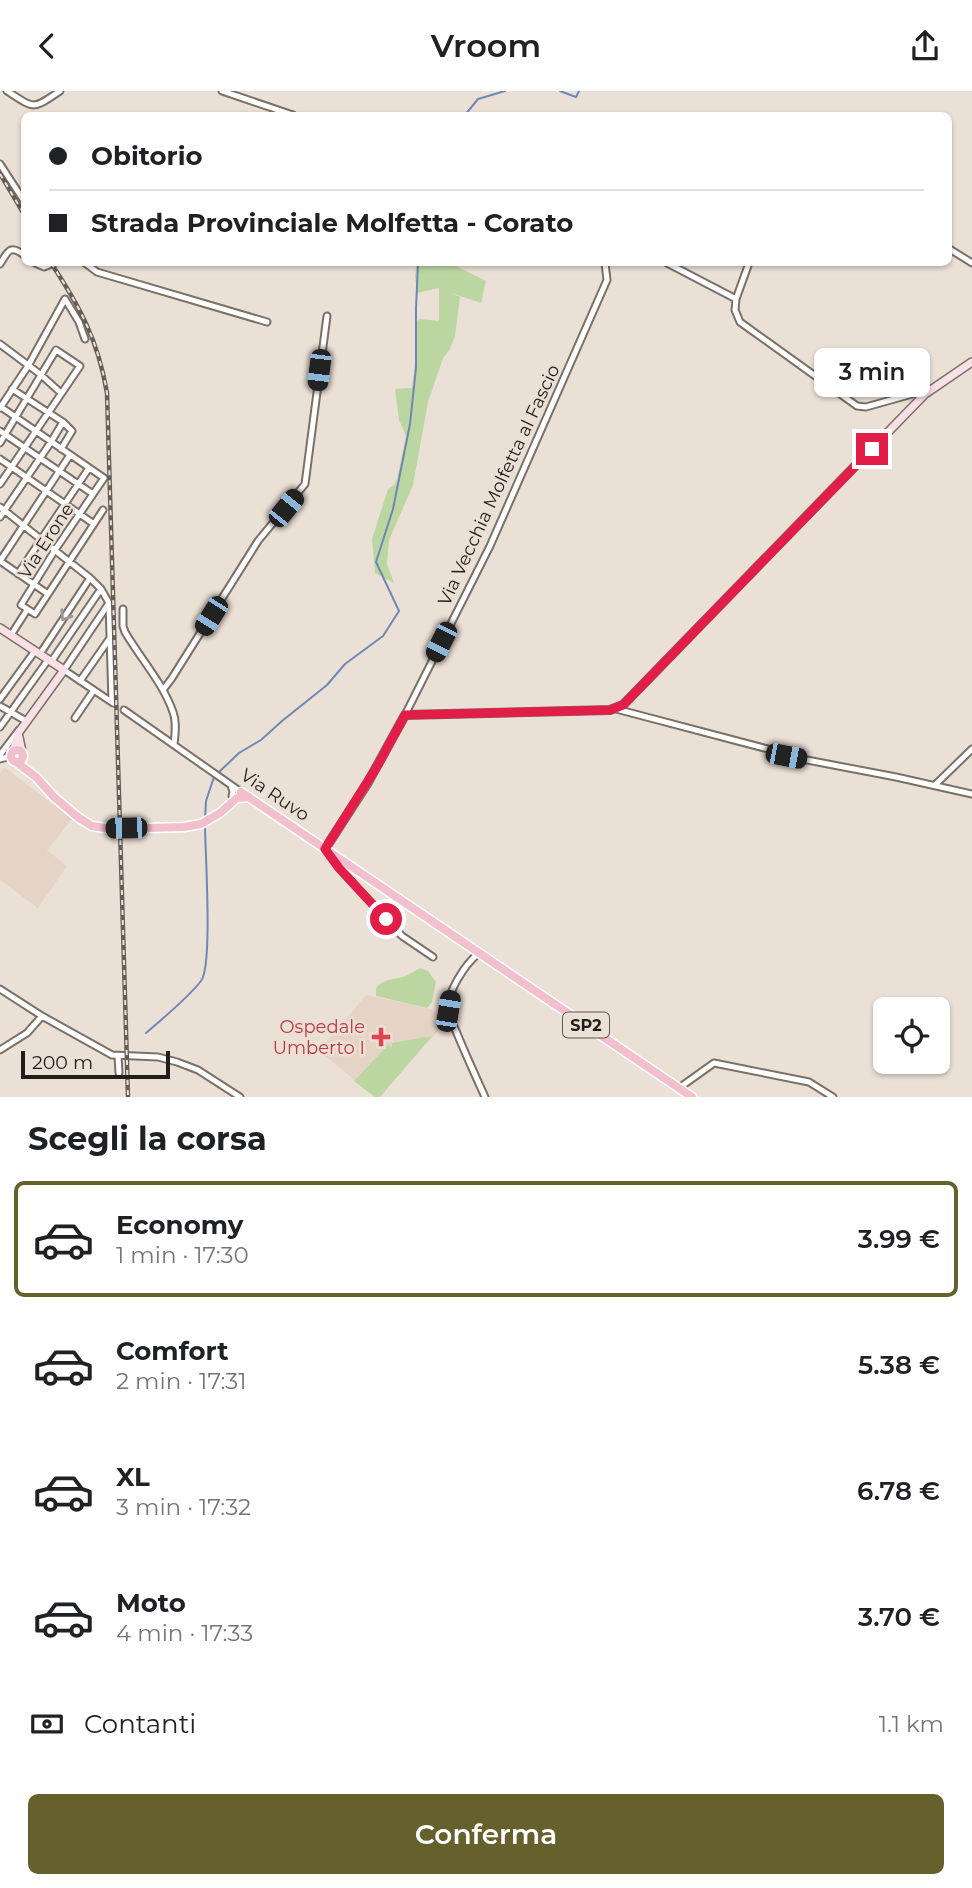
<!DOCTYPE html>
<html lang="it">
<meta charset="utf-8">
<style>
:root{--surface:#fff;--page:#f6f6f6;--text:#202124;--muted:#757577;--line:#e0e0e0;--accent:#66602d}
body{margin:0;font-family:Montserrat,sans-serif;background:var(--page);color:var(--text);height:100vh;display:flex;flex-direction:column;font-size:26px;white-space:nowrap}
*{box-sizing:border-box;margin:0}
p{font-size:23px;color:var(--muted)}
.icon{flex:none;width:38px;height:38px;fill:none;stroke:currentColor;stroke-width:2;stroke-linecap:round;stroke-linejoin:round}
.map{position:relative;height:1006px;overflow:hidden}
.drawer{display:flex;flex-direction:column;background:var(--surface);flex:1}
.drawer>*{flex:none}
.hud{position:absolute;left:21px;top:21px;width:931px;height:154px;border-radius:10px;box-shadow:0 2px 5px #0004;display:grid;align-content:center;height:154px;padding:0 28px;background:var(--surface)}
.controls{position:absolute;left:873px;top:906px;display:grid;gap:14px}
.controls a{display:grid;place-items:center;width:77px;height:77px;border-radius:10px;background:var(--surface);box-shadow:0 2px 5px #0004;font-size:35px}
.scale{position:absolute;left:21px;bottom:18px;width:149px;box-sizing:border-box;padding-left:7px;border:4px solid #211d19;border-top:0;font-size:19px;line-height:24px;white-space:nowrap;color:#211d19;-webkit-text-stroke:5px #ebe0d6;paint-order:stroke}
.end{position:absolute;width:32px;height:32px;margin:-16px;border:9px solid #e11d48;background:#fff;box-shadow:0 0 0 4px #fff}
.from{border-radius:50%}
.bubble{position:absolute;height:49px;border-radius:10px;background:var(--surface);box-shadow:0 2px 5px #0004;font-size:23px;font-weight:600;line-height:49px;text-align:center}
.car{position:absolute;width:21px;height:42px;margin:-21px -10px;border-radius:9px;box-shadow:0 0 5px 2px #0007;background:linear-gradient(#222 24%,#8ab4d8 0 40%,#222 0 76%,#8ab4d8 0 86%,#222 0)}
.hud b{display:flex;align-items:center;gap:24px;height:66px;font-size:26px}
.hud b+b{border-top:2px solid var(--line)}
.hud i{width:18px;height:18px;background:var(--text)}
ul{padding:0;list-style:none}
li{display:flex;align-items:center;gap:21px;height:116px;margin:0 14px 10px;padding:0 14px;border:4px solid transparent;border-radius:10px}
li div{flex:1}
li b{display:block;font-size:26px}
li em{font-style:normal;font-weight:600}
li.on{border-color:var(--accent)}
li>.icon{width:63px;height:63px;stroke-width:1.5}
h2{padding:0 28px;font-size:32px;line-height:84px}
.pay{display:flex;align-items:center;gap:18px;height:77px;padding:0 28px;font-size:26px}
.pay p{margin-inline-start:auto}
.cta{display:flex;gap:14px;margin-top:auto;padding:14px 28px}
.cta a{flex:1;height:80px;border-radius:10px;background:var(--accent);color:#fff;font-size:28px;font-weight:600;line-height:80px;text-align:center}
header{display:flex;justify-content:space-between;align-items:center;height:91px;padding:0 28px;background:var(--surface);font-size:32px;font-weight:600}
.map>svg:first-child{display:block}
.built{fill:#e5d4c5}
.green{fill:#bcd6a1}
.lines{fill:none;stroke-linecap:round;stroke-linejoin:round}
.stream{stroke:#6d88b7;stroke-width:2}
.street-casing{stroke:#7a7067;stroke-width:9}
.secondary-casing{stroke:#7a7067;stroke-width:10}
.primary-casing{stroke:#fff;stroke-width:11}
.street{stroke:#fff;stroke-width:5}
.secondary{stroke:#f9dfe6;stroke-width:7}
.primary{stroke:#f2bfcd;stroke-width:8}
.rail-casing{stroke:#645e58;stroke-width:4.5}
.rail{stroke:#ebe0d6;stroke-width:2;stroke-dasharray:5;stroke-linecap:butt}
.primary-bridge-casing{stroke:#fff;stroke-width:11;stroke-linecap:butt}
.primary-bridge{stroke:#f2bfcd;stroke-width:8}
.oneway{stroke:#9b9998}
.route{stroke:#e11d48;stroke-width:9}
.health-dot{fill:#e0444e;stroke:#ebe0d6;stroke-width:2.5}
.labels{text-anchor:middle;stroke-width:5;stroke-linejoin:round;paint-order:stroke}
.shield{fill:#ebe0d6;stroke:#5e5852;stroke-width:2}
.shield-label{font-size:16px;font-weight:bold;fill:#211d19}
.street-label{font-size:18px;fill:#211d19;stroke:#ebe0d6}
.health-label{font-size:18px;fill:#be3a42;stroke:#ebe0d6;text-anchor:end}
</style>
<header><svg class="icon" aria-label="back" viewBox="0 0 24 24"><path d="M15 5l-7 7 7 7"/></svg>Vroom<svg class="icon" aria-label="share" viewBox="0 0 24 24"><path d="M12 15V3M7 8l5-5 5 5M5 13v7h14v-7"/></svg></header>
<div class="map">
<svg width="972" height="1006" viewBox="0 0 972 1006">
<rect width="100%" height="100%" fill="#ebe0d6"/>
<!-- built -->
<path class="built" d="M 4,676 L 72,728 L 47,759 L 67,775 L 38,817 L 0,789 L 0,682 Z
M 366,904 L 431,918 L 445,932 L 379,1006 L 375,1006 L 319,960 Z"/>
<!-- green -->
<path class="green" d="M 417,172 L 450,172 L 486,190 L 481,212 L 451,202 L 460,206 L 455,245 L 450,258 L 443,267 L 428,311 L 413,394 L 389,449 L 387,473 L 394,492 L 375,482 L 372,448 L 388,398 L 394,394 L 397,388 L 406,345 L 399,329 L 395,298 L 412,297 L 417,253 L 417,230 L 420,228 L 439,230 L 439,197 L 417,202 L 415,185 Z
M 420,877 L 428,880 L 436,891 L 432,911 L 427,917 L 376,905 L 376,897 C 384,887 392,889 403,886 C 409,884 414,880 420,877 Z
M 432,945 L 380,1006 L 375,1006 L 354,990 L 389,953 L 390,956 L 392,956 L 392,952 Z"/>
<g class="lines">
<!-- stream -->
<path class="stream" d="M 560,0 L 576,6 L 579,0
M 465,24 L 478,8 L 505,0
M 218,682 L 239,662 L 261,649 L 282,630 L 327,594 L 345,573 L 383,545 L 399,520 L 376,471 L 393,418 L 410,333 L 416,277 L 416,217 L 418,172
M 205,728 L 206,710 L 214,686
M 146,942 C 164,926 186,909 201,890 C 213,874 205,760 205,734"/>
<defs>
<path id="street" d="M 7,0 C 35,18 32,19 60,0
M 222,0 L 293,24
M 0,73 L 24,110
M 948,157 L 972,172
M 35,172 L 44,176 L 54,172
M 85,172 L 97,181 L 267,231
M 667,172 L 736,208 L 735,219 L 740,231 L 857,315 L 866,316 L 930,298
M 0,173 C 8,161 9,153 24,164
M 736,208 L 749,172
M 0,253 L 40,283 L 61,302
M 12,298 L 63,331 L 72,340 L 61,358
M 1,316 L 104,387 L 55,459 L 21,514 L 35,523 L 103,419
M 0,317 L 28,275 L 65,208 L 79,231 L 85,248
M 0,340 L 93,403
M 0,352 L 56,259 L 80,275 L 0,393
M 0,368 L 94,433
M 0,416 L 90,487 L 101,498 L 109,512 L 112,611
M 0,426 L 51,351 L 63,331
M 0,470 L 70,364
M 0,470 L 48,503
M 18,483 L 89,377
M 109,512 L 64,579 L 113,612
M 123,518 L 123,535 L 125,541 C 140,567 163,592 173,621 C 177,631 175,643 174,654
M 11,544 L 27,519
M 40,563 L 90,487
M 51,571 L 101,498
M 80,590 L 110,547
M 163,599 L 172,587 L 258,450 L 305,393 L 327,225
M 0,608 L 35,560
M 0,615 L 26,630
M 616,618 L 783,662 L 786,665 L 896,686 L 972,703
M 124,619 L 241,701
M 405,624 L 490,455 L 607,189 L 605,172
M 75,627 L 94,599
M 0,636 L 48,569
M 0,664 L 19,639
M 0,668 L 8,666 L 12,668
M 231,694 L 233,701 L 232,705
M 935,694 L 972,658
M 329,763 L 339,777 L 402,845 L 433,866
M 479,862 C 465,873 447,901 448,919 C 449,926 453,934 456,940 C 465,962 475,984 485,1006
M 0,898 L 42,925 L 112,964 L 158,966 L 177,971 L 198,979 L 240,1006
M 0,959 L 27,942 L 42,925
M 118,965 L 119,982
M 679,997 L 714,972 L 809,991 L 833,1006"/>
<path id="secondary" d="M 0,537 L 64,579 L 19,641 L 13,660
M 19,646 L 22,661
M 325,758 L 367,693 L 405,624 L 610,619 L 623,614 L 925,303 L 972,271"/>
<path id="primary" d="M11 665a6 6 0 1 1 12 0a6 6 0 1 1-12 0Z
M 16,671 L 36,686 L 54,706 L 79,727
M 241,701 L 692,1006
M 220,722 L 237,707 L 249,706"/>
</defs>
<!-- street casing -->
<use href="#street" class="street-casing"/>
<!-- secondary casing -->
<use href="#secondary" class="secondary-casing"/>
<!-- primary casing -->
<use href="#primary" class="primary-casing"/>
<!-- street -->
<use href="#street" class="street"/>
<!-- secondary -->
<use href="#secondary" class="secondary"/>
<!-- primary -->
<use href="#primary" class="primary"/>
<defs>
<path id="rail" d="M 0,83 L 24,123
M 51,172 C 80,216 98,249 107,302 L 128,1006"/>
</defs>
<!-- rail casing -->
<use href="#rail" class="rail-casing"/>
<!-- rail -->
<use href="#rail" class="rail"/>
<defs>
<path id="primary-bridge" d="M 79,727 L 92,735 L 111,738 L 184,736 L 201,733 L 220,722"/>
</defs>
<!-- primary-bridge casing -->
<use href="#primary-bridge" class="primary-bridge-casing"/>
<!-- primary-bridge -->
<use href="#primary-bridge" class="primary-bridge"/>
</g>
<!-- one-way arrows -->
<defs><path id="oneway-chevron" d="M-2-3.5L2.5 0L-2 3.5" fill="none" stroke-width="1.6" stroke-linecap="round" stroke-linejoin="round" transform="scale(1.75)"/></defs>
<use class="oneway" href="#oneway-chevron" transform="translate(65 525) rotate(123)"/>
<g class="lines">
<!-- route -->
<path class="route" d="M 386,828 L 339,777 L 325,758 L 378,674 L 405,624 L 610,619 L 623,614 L 872,358"/>
</g>
<!-- markers -->
<path class="health-dot" d="M377.5 935.5h7v7h7v7h-7v7h-7v-7h-7v-7h7z"/>
<g class="labels">
<!-- shield labels -->
<rect class="shield" x="563" y="921.5" width="46" height="25" rx="5"/>
<g class="shield-label">
<text x="586" y="940">SP2</text>
</g>
<!-- street labels -->
<g class="street-label">
<text transform="translate(499 394) rotate(-65)" y="6">Via Vecchia Molfetta al Fascio</text>
<text transform="translate(46 450) rotate(-57)" y="6">Via Erone</text>
<text transform="translate(275 704) rotate(34)" y="6">Via Ruvo</text>
</g>
<!-- health labels -->
<g class="health-label">
<text x="365" y="942">Ospedale<tspan x="365" dy="21">Umberto I</tspan></text>
</g>
</g>
</svg>
<div class="controls">
<a><svg class="icon" aria-label="locate" viewBox="0 0 24 24"><circle cx="12" cy="12" r="6"/><path d="M12 2v4M12 18v4M2 12h4M18 12h4"/></svg></a>
</div>
<div class="scale">200 m</div>
<i class="end from" style="left:386px;top:828px"></i>
<i class="end" style="left:872px;top:358px"></i>
<div class="bubble" style="left:814px;top:257px;width:116px">3 min</div>
<i class="car" style="left:319px;top:279px;rotate:187deg"></i>
<i class="car" style="left:286px;top:417px;rotate:39deg"></i>
<i class="car" style="left:211px;top:525px;rotate:212deg"></i>
<i class="car" style="left:441px;top:551px;rotate:207deg"></i>
<i class="car" style="left:786px;top:665px;rotate:101deg"></i>
<i class="car" style="left:126px;top:737px;rotate:269deg"></i>
<i class="car" style="left:448px;top:920px;rotate:9deg"></i>
<div class="hud">
<b><i class="from"></i>Obitorio</b>
<b><i></i>Strada Provinciale Molfetta - Corato</b>
</div>
</div>
<section class="drawer">
<h2>Scegli la corsa</h2>
<ul>
<li class="on"><svg class="icon" aria-label="car" viewBox="0 0 24 24"><path d="M5 17H2v-5l4-1 3-4h7l3 4 3 1v5h-3M9 17h6M6 11h13"/><circle cx="7" cy="17" r="2"/><circle cx="17" cy="17" r="2"/></svg><div><b>Economy</b><p>1 min · 17:30</p></div><em>3.99 €</em></li>
<li><svg class="icon" aria-label="car" viewBox="0 0 24 24"><path d="M5 17H2v-5l4-1 3-4h7l3 4 3 1v5h-3M9 17h6M6 11h13"/><circle cx="7" cy="17" r="2"/><circle cx="17" cy="17" r="2"/></svg><div><b>Comfort</b><p>2 min · 17:31</p></div><em>5.38 €</em></li>
<li><svg class="icon" aria-label="car" viewBox="0 0 24 24"><path d="M5 17H2v-5l4-1 3-4h7l3 4 3 1v5h-3M9 17h6M6 11h13"/><circle cx="7" cy="17" r="2"/><circle cx="17" cy="17" r="2"/></svg><div><b>XL</b><p>3 min · 17:32</p></div><em>6.78 €</em></li>
<li><svg class="icon" aria-label="car" viewBox="0 0 24 24"><path d="M5 17H2v-5l4-1 3-4h7l3 4 3 1v5h-3M9 17h6M6 11h13"/><circle cx="7" cy="17" r="2"/><circle cx="17" cy="17" r="2"/></svg><div><b>Moto</b><p>4 min · 17:33</p></div><em>3.70 €</em></li>
</ul>
<div class="pay"><svg class="icon" aria-label="cash" viewBox="0 0 24 24"><path d="M3 7h18v10H3z"/><circle cx="12" cy="12" r="2"/></svg>Contanti<p>1.1 km</p></div>
<div class="cta"><a>Conferma</a></div>
</section>
